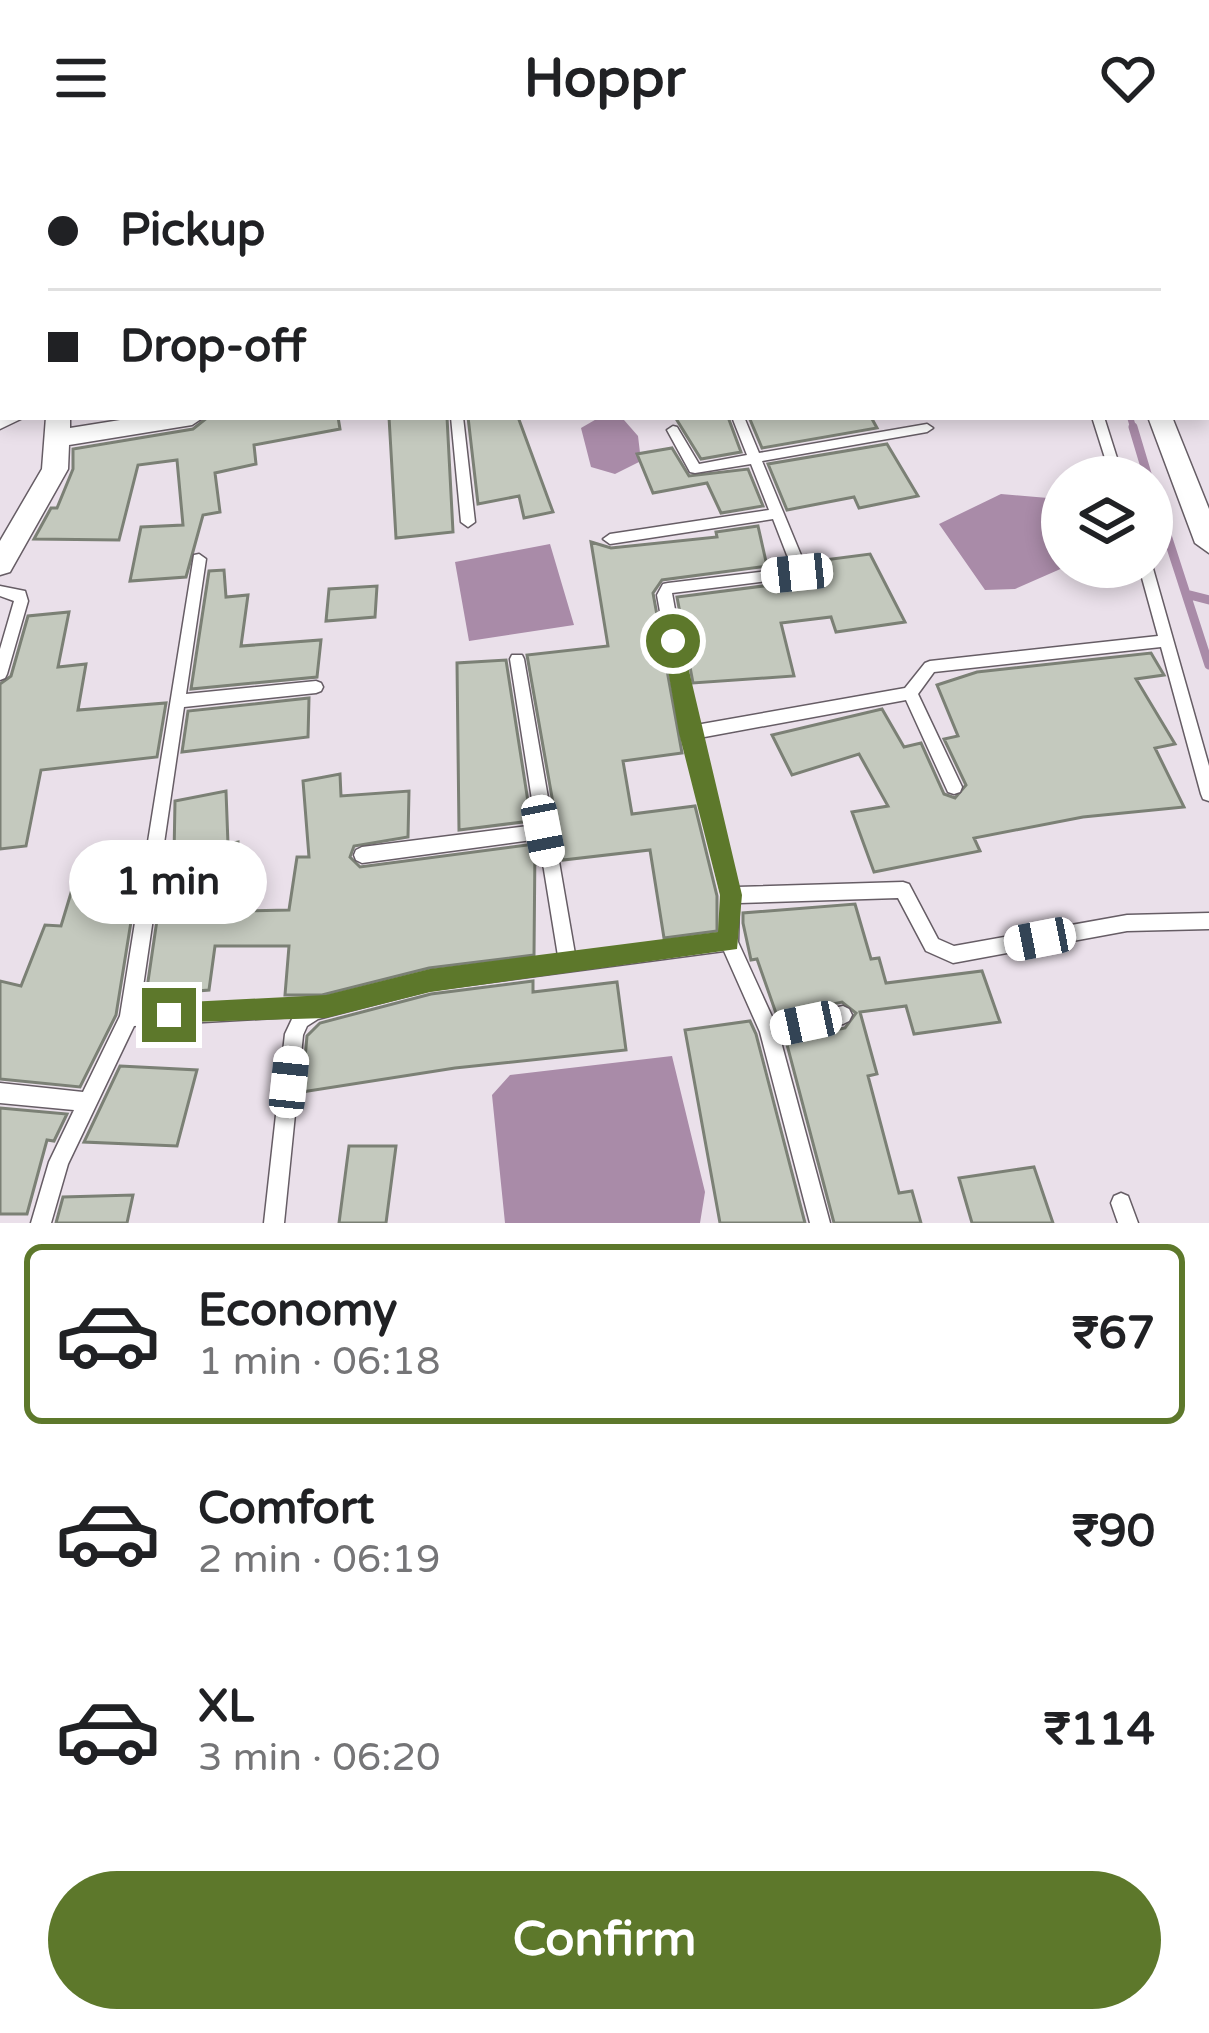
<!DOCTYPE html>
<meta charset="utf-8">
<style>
:root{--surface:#fff;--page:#f2f2f2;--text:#202124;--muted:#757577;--line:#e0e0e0;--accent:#5d782b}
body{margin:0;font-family:"Varela Round",sans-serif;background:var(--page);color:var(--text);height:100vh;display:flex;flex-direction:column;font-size:45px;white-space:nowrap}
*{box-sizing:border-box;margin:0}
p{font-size:39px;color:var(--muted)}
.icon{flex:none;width:66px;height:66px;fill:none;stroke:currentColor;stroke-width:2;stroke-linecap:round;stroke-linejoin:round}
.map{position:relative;height:1067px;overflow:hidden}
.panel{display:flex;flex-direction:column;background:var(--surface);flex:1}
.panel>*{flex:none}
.guide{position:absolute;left:0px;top:0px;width:1209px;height:264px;box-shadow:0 6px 18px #0003;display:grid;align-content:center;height:264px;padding:0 48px;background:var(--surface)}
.controls{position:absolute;left:1041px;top:300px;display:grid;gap:24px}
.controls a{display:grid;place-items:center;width:132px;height:132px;border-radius:50%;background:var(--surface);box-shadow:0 6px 18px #0003;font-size:60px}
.end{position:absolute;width:54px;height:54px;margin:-27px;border:15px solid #5d782b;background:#fff;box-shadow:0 0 0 6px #fff}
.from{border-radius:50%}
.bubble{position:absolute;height:84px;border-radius:42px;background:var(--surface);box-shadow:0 6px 18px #0003;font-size:39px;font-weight:800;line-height:84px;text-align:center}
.car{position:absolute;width:36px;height:72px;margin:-36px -18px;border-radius:15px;box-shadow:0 0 9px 3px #0007;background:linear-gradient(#fff 24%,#345 0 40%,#fff 0 76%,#345 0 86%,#fff 0)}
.guide b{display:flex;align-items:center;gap:42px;height:114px;font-size:45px}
.guide b+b{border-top:3px solid var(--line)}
.guide i{width:30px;height:30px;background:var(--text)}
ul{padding:21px 0 0;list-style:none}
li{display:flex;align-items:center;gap:36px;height:180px;margin:0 24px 18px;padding:0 24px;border:6px solid transparent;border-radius:18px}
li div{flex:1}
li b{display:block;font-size:45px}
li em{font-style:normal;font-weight:800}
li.current{border-color:var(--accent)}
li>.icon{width:108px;height:108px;stroke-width:1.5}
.action{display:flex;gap:24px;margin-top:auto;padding:24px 48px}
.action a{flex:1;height:138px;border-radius:72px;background:var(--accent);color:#fff;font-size:48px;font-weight:800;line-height:138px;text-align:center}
header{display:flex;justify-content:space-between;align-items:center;height:156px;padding:0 48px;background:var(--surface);font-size:54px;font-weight:800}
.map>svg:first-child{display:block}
.water{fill:#a98ba8}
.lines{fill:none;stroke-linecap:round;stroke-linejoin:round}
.stream-far1{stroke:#a98ba8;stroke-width:6}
.stream{stroke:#a98ba8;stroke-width:9}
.building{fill:#c4c9be;stroke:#7b8075;stroke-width:3}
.service-casing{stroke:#665d65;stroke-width:3}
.minor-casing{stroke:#665d65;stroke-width:3}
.tertiary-casing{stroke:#665d65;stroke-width:3}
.service{fill:#fff;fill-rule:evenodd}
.minor{fill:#fff;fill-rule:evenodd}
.tertiary{fill:#fff;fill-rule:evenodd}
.route{fill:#5d782b}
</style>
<header><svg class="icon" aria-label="menu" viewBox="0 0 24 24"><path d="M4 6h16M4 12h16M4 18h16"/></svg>Hoppr<svg class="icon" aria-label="heart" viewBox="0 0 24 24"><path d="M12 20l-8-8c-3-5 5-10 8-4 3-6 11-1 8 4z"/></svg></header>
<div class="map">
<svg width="1209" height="1067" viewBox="0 0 1209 1067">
<rect width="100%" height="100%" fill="#eae0ea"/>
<!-- water -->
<path class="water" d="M 600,261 L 624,264 L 638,280 L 641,305 L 615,318 L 591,311 L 581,272 Z
M 1001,338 L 1048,342 L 1062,351 L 1065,411 L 1015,433 L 985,434 L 939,368 Z
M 550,388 L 574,469 L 469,485 L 455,406 Z
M 672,900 L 705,1036 L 700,1067 L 505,1067 L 492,939 L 510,919 Z"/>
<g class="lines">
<!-- stream-far1 -->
<path class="stream-far1" d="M 1130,261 L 1134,274"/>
<!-- stream -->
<path class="stream" d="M 1133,271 L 1148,321
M 1152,333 L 1209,509
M 1186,438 L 1209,444"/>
</g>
<!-- building -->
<path class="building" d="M 208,261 L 338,261 L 340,273 L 254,289 L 256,308 L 215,317 L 220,356 L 203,359 L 186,421 L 130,425 L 141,371 L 183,369 L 177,304 L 138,309 L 119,384 L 34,383 L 51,352 L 57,352 L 73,313 L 73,293 L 193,273 Z
M 389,261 L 447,261 L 453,376 L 396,382 Z
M 468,261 L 518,261 L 553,356 L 524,362 L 519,340 L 478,348 Z
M 675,261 L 728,261 L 741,296 L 701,303 Z
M 749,261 L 871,261 L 877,272 L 762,292 Z
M 887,288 L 918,340 L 859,352 L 854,341 L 787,354 L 768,308 Z
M 672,292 L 689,320 L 748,313 L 763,350 L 721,357 L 707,327 L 653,337 L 637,298 Z
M 758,370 L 767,410 L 662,424 L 653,437 L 682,597 L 623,605 L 632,658 L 695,650 L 717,740 L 717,775 L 664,782 L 650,694 L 563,704 L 527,499 L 608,490 L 591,386 L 611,392 L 717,381 L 716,376 Z
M 870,398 L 905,466 L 836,476 L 831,461 L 781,467 L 794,520 L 693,527 L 677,441 L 802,425 L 812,417 L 809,406 Z
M 224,414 L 226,441 L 248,439 L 241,490 L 321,484 L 317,521 L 191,533 L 209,415 Z
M 377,430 L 375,461 L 326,465 L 329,433 Z
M 69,456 L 58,511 L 86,508 L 78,554 L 166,547 L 157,601 L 41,614 L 26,690 L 0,693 L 0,528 L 11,520 L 28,460 Z
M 1151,497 L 1164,519 L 1136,523 L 1175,588 L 1155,592 L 1184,651 L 1083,661 L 974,682 L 980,695 L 874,716 L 852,656 L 888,650 L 859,598 L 792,619 L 772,579 L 882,553 L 904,591 L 921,587 L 944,638 L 955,642 L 966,629 L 944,583 L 958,580 L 937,529 L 977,516 Z
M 506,504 L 531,665 L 459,674 L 457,507 Z
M 309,542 L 308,581 L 182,596 L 188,555 Z
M 340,618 L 341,640 L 409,635 L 408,681 L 354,690 L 350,701 L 360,711 L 535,688 L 534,799 L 429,812 L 322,839 L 285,839 L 289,790 L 215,790 L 209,834 L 146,839 L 164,716 L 174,700 L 175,645 L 226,635 L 228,688 L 238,686 L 236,755 L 289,754 L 297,701 L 309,701 L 303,625 Z
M 139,716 L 116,859 L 80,931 L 0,923 L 0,825 L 21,830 L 45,769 L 61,770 L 77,717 Z
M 855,748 L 871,803 L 879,802 L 886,827 L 982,815 L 1000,866 L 914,878 L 906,850 L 860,856 L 877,918 L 868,920 L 899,1037 L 912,1035 L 921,1067 L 834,1067 L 786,885 L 845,872 L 856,857 L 842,846 L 777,860 L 757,803 L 751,804 L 743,767 L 743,757 Z
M 533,825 L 533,836 L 617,826 L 626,894 L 455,912 L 302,936 L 307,880 L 320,867 L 431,838 Z
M 750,865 L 756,878 L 805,1067 L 720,1067 L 685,874 Z
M 120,910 L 197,914 L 177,990 L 84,986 Z
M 0,952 L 67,958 L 54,985 L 47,984 L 27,1058 L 0,1058 Z
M 349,990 L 396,990 L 386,1067 L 339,1067 Z
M 1034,1011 L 1053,1067 L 972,1067 L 959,1022 Z
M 133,1039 L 127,1067 L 56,1067 L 63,1041 Z"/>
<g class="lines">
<defs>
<path id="service" d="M 215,0 L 236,0 L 231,3 L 210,3 Z
M 374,0 L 384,0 L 385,3 L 375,3 Z
M 724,0 L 734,0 L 736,3 L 726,3 Z
M 1024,0 L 1034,0 L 1034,3 L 1024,3 Z
M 3,64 L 3,70 L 0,71 L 0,65 Z
M 451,261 L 463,261 L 475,366 L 468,371 L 461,366 Z
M 732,261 L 744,261 L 759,297 L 927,268 L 933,272 L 927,276 L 762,305 L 808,416 L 801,421 L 672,437 L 696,569 L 905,532 L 925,507 L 930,505 L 1158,480 L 1139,411 L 1152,409 L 1209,610 L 1209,645 L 1203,643 L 1201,638 L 1161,491 L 934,516 L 918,538 L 962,631 L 960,636 L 954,638 L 948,636 L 906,544 L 699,582 L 737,731 L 903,726 L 909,728 L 938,783 L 954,790 L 1127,759 L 1209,757 L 1209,773 L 1127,775 L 953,807 L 926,795 L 898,742 L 739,747 L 738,786 L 774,865 L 843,850 L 849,853 L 852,859 L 849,865 L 843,868 L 780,882 L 830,1067 L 810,1067 L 760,876 L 724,795 L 430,834 L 318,863 L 307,870 L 303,879 L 284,1067 L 264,1067 L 285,878 L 293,861 L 134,870 L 68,1008 L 51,1067 L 31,1067 L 49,1006 L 74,954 L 0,947 L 0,927 L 83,936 L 120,860 L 194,399 L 199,398 L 206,403 L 186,538 L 316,525 L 321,527 L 323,531 L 321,535 L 316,537 L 184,551 L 140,851 L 318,842 L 322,844 L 430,816 L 558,800 L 539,683 L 362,707 L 356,704 L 354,699 L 356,694 L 362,691 L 536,669 L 510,503 L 512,499 L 522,499 L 524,503 L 575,798 L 721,779 L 722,739 L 682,577 L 657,439 L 663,428 L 668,427 L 792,412 L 773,363 L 610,388 L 603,383 L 610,378 L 769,354 L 751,308 L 695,317 L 690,316 L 667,274 L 673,270 L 677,271 L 699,308 L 747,299 Z
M 1092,261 L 1104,261 L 1123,321 L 1111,321 Z
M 0,430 L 25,435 L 28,445 L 7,518 L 5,522 L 0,524 L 0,493 L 14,445 L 0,440 Z
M 1121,1037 L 1128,1040 L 1138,1067 L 1118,1067 L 1111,1047 L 1114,1040 Z"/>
<path id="minor" d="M 861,0 L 882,0 L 884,3 L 863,3 Z
M 0,136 L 3,137 L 3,154 L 0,153 Z
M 0,256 L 3,261 L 25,261 L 0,273 Z
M 46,261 L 70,261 L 70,272 L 139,261 L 204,261 L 192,269 L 69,289 L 68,313 L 10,416 L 0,419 L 0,385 L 42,313 Z
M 1148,261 L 1172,261 L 1209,353 L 1209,397 L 1195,387 Z"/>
<path id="tertiary" d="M 1084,0 L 1129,0 L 1131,3 L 1086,3 Z
M 1206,8 L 1209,8 L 1209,24 L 1206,24 Z"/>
</defs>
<!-- service casing -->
<use href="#service" class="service-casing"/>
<!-- minor casing -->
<use href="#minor" class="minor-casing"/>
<!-- tertiary casing -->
<use href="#tertiary" class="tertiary-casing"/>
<!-- service -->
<use href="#service" class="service"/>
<!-- minor -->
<use href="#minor" class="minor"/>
<!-- tertiary -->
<use href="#tertiary" class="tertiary"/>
</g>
<!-- route -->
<path class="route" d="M 673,477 L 682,485 L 742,739 L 737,793 L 430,836 L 326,862 L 160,867 L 157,859 L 169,847 L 326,839 L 430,813 L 718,776 L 720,739 L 679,577 L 663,485 Z"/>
</svg>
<div class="controls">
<a><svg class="icon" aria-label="layers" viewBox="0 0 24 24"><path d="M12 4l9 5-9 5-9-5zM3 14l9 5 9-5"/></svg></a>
</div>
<i class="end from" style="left:673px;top:485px"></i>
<i class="end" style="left:169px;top:859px"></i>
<div class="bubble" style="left:69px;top:684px;width:198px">1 min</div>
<i class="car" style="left:797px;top:417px;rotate:264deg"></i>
<i class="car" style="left:543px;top:675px;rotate:169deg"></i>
<i class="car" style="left:1040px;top:783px;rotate:259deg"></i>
<i class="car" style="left:806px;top:867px;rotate:258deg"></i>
<i class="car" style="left:289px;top:926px;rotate:6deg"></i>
<div class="guide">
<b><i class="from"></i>Pickup</b>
<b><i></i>Drop-off</b>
</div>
</div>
<section class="panel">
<ul>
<li class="current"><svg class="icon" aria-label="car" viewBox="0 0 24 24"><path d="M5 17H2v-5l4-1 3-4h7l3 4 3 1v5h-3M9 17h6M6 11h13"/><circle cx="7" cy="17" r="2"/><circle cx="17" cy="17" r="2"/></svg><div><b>Economy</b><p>1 min · 06:18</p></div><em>₹67</em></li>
<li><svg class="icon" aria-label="car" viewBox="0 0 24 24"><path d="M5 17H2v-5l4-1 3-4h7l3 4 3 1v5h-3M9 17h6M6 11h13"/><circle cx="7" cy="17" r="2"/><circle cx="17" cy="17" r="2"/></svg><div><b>Comfort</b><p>2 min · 06:19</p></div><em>₹90</em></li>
<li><svg class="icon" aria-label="car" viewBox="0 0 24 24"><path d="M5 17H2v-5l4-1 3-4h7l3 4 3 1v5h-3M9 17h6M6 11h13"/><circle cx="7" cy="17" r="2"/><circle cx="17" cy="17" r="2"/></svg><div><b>XL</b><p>3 min · 06:20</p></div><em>₹114</em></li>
</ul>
<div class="action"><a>Confirm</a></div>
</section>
